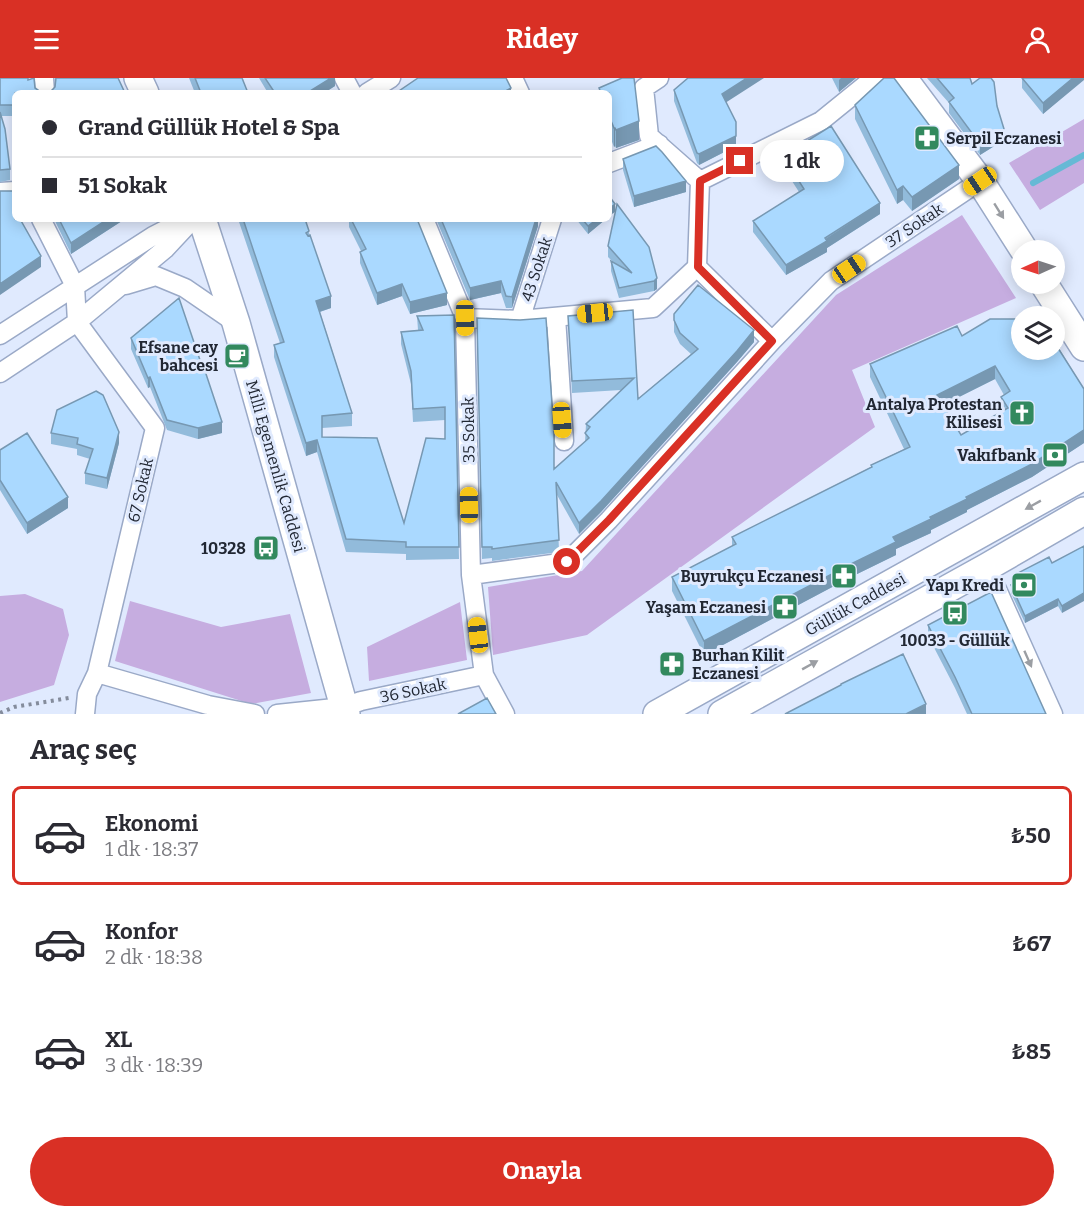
<!DOCTYPE html>
<html lang="tr">
<meta charset="utf-8">
<style>
:root{--surface:#fff;--page:#f2f2f3;--text:#2b2b33;--muted:#7c7c81;--line:#e1e1e2;--accent:#d93025}
body{margin:0;font-family:Bitter,serif;background:var(--page);color:var(--text);height:100vh;display:flex;flex-direction:column;font-size:22px;white-space:nowrap}
*{box-sizing:border-box;margin:0}
p{font-size:20px;color:var(--muted)}
.icon{flex:none;width:33px;height:33px;fill:none;stroke:currentColor;stroke-width:2;stroke-linecap:round;stroke-linejoin:round}
.map{position:relative;height:636px;overflow:hidden}
.panel{display:flex;flex-direction:column;background:var(--surface);flex:1}
.panel>*{flex:none}
.top-card{position:absolute;left:12px;top:12px;width:600px;height:132px;border-radius:9px;box-shadow:0 3px 15px #0003;display:grid;align-content:center;height:132px;padding:0 30px;background:var(--surface)}
.needle{width:39px;rotate:267deg}
.controls{position:absolute;left:1011px;top:162px;display:grid;gap:12px}
.controls a{display:grid;place-items:center;width:54px;height:54px;border-radius:50%;background:var(--surface);box-shadow:0 3px 15px #0003;font-size:30px}
.end{position:absolute;width:27px;height:27px;margin:-14px;border:8px solid #d93025;background:#fff;box-shadow:0 0 0 3px #fff}
.from{border-radius:50%}
.bubble{position:absolute;height:42px;border-radius:21px;background:var(--surface);box-shadow:0 3px 15px #0003;font-size:20px;font-weight:700;line-height:42px;text-align:center}
.car{position:absolute;width:18px;height:36px;margin:-18px -9px;border-radius:8px;box-shadow:0 0 4px 2px #0007;background:linear-gradient(#f5c518 24%,#345 0 40%,#f5c518 0 76%,#345 0 86%,#f5c518 0)}
.top-card b{display:flex;align-items:center;gap:21px;height:57px;font-size:22px}
.top-card b+b{border-top:2px solid var(--line)}
.top-card i{width:15px;height:15px;background:var(--text)}
ul{padding:0;list-style:none}
li{display:flex;align-items:center;gap:18px;height:99px;margin:0 12px 9px;padding:0 18px;border:3px solid transparent;border-radius:9px}
li div{flex:1}
li b{display:block;font-size:22px}
li em{font-style:normal;font-weight:700}
li.selected{border-color:var(--accent)}
li>.icon{width:54px;height:54px;stroke-width:1.5}
h2{padding:0 30px;font-size:27px;line-height:72px}
.button{display:flex;gap:12px;margin-top:auto;padding:12px 30px}
.button a{flex:1;height:69px;border-radius:36px;background:var(--accent);color:#fff;font-size:24px;font-weight:700;line-height:69px;text-align:center}
header{display:flex;justify-content:space-between;align-items:center;height:78px;padding:0 30px;background:var(--accent);color:#fff;font-size:27px;font-weight:700}
.map>svg:first-child{display:block}
.green{fill:#c6ade0}
.lines{fill:none;stroke-linecap:round;stroke-linejoin:round}
.stream{stroke:#66b9d5;stroke-width:6}
.street-casing{stroke:#9aa9c7;stroke-width:21}
.secondary-casing{stroke:#9aa9c7;stroke-width:30}
.path{stroke:#848c9c;stroke-width:4;stroke-dasharray:3 4.5;stroke-linecap:butt}
.street{stroke:#fff;stroke-width:18}
.secondary{stroke:#fff;stroke-width:27}
.wall{fill:#92bbdb;fill-rule:evenodd}
.shaded-wall{fill:#7798b2}
.building{fill:#aad9ff;stroke:#7798b2;stroke-width:1.5;fill-rule:evenodd}
.oneway{fill:#9b9ea3}
.route{stroke:#d93025;stroke-width:8}
.labels{text-anchor:middle;stroke-width:6;stroke-linejoin:round;paint-order:stroke}
.poi-label{font-size:16px;font-weight:bold;fill:#212733;stroke:#e0eafe;text-anchor:end}
.street-label{font-size:16px;fill:#212733;stroke:#e0eafe}
</style>
<header><svg class="icon" aria-label="menu" viewBox="0 0 24 24"><path d="M4 6h16M4 12h16M4 18h16"/></svg>Ridey<svg class="icon" aria-label="person" viewBox="0 0 24 24"><circle cx="12" cy="8" r="4"/><path d="M4 21q1-7 8-7t8 7"/></svg></header>
<div class="map">
<svg width="1084" height="636" viewBox="0 0 1084 636">
<rect width="100%" height="100%" fill="#e0eafe"/>
<!-- green -->
<path class="green" d="M 1084,41 L 1084,105 L 1040,132 L 1009,85 Z
M 962,137 L 1016,220 L 852,292 L 875,349 L 587,557 L 493,577 L 488,509 L 582,493 L 836,217 Z
M 25,516 L 63,531 L 69,557 L 54,607 L 0,624 L 0,518 Z
M 130,523 L 221,549 L 290,536 L 311,615 L 251,626 L 115,583 Z
M 460,524 L 467,582 L 369,603 L 367,569 Z"/>
<g class="lines">
<!-- stream -->
<path class="stream" d="M 1033,105 L 1084,77"/>
<defs>
<path id="street" d="M 44,0 L 45,15
M 344,0 L 352,15
M 513,0 L 520,15
M 659,0 L 644,10 L 649,58 L 700,103
M 367,15 L 391,0
M 609,85 L 659,66
M 0,114 L 15,113
M 41,141 L 75,208 L 77,244 L 155,350 L 97,595 L 87,616 L 85,636
M 424,141 L 465,240 L 471,497 L 484,597 L 505,636
M 126,207 L 156,198 L 185,210 L 236,245
M 556,239 L 564,363
M 465,240 L 520,242 L 653,230 L 697,189
M 520,242 L 552,141
M 0,257 L 153,158 L 186,141
M 772,263 L 697,189 L 700,103 L 821,43 L 874,0
M 0,295 L 77,244 L 165,171 L 193,141
M 987,489 L 1053,636
M 471,497 L 567,484 L 609,442 L 772,263 L 831,203 L 980,103
M 97,595 L 208,627 L 255,636
M 277,636 L 344,629 L 361,623 L 484,597"/>
<path id="secondary" d="M 138,0 L 145,15
M 903,0 L 980,103 L 1024,172
M 202,141 L 236,245 L 346,636
M 1044,206 L 1084,269
M 657,636 L 1084,398
M 722,636 L 987,489 L 1084,433"/>
</defs>
<!-- street casing -->
<use href="#street" class="street-casing"/>
<!-- secondary casing -->
<use href="#secondary" class="secondary-casing"/>
<!-- path -->
<path class="path" d="M 0,635 L 14,629 L 69,620"/>
<!-- street -->
<use href="#street" class="street"/>
<!-- secondary -->
<use href="#secondary" class="secondary"/>
</g>
<!-- wall -->
<path class="wall" d="M 0,0 L 28,2 L 41,14 L 46,15 L 51,13 L 55,9 L 55,0 L 118,0 L 125,15 L 15,15 L 15,38 L 1,38 L 10,91 L 10,102 L 0,104 Z
M 189,0 L 242,0 L 248,15 L 195,15 Z
M 259,0 L 335,0 L 335,8 L 324,15 L 268,15 Z
M 622,0 L 634,0 L 639,43 L 639,62 L 616,70 L 615,68 L 614,69 L 609,56 L 609,15 L 599,15 L 599,10 Z
M 832,0 L 856,0 L 839,14 Z
M 927,0 L 970,0 L 972,6 L 997,28 L 1004,62 L 980,77 L 949,35 L 949,25 Z
M 1022,0 L 1084,0 L 1043,36 L 1022,10 Z
M 674,12 L 726,24 L 736,68 L 699,87 L 697,85 L 674,23 Z
M 855,27 L 959,101 L 912,133 L 903,122 L 897,126 L 855,41 Z
M 783,78 L 880,136 L 827,170 L 827,174 L 786,197 L 753,154 L 753,143 L 799,114 L 783,89 Z
M 623,81 L 686,114 L 634,129 L 623,92 Z
M 54,141 L 125,141 L 71,176 Z
M 238,141 L 305,141 L 331,230 L 320,234 L 352,335 L 352,348 L 322,350 L 322,359 L 404,445 L 445,361 L 445,342 L 413,344 L 411,306 L 401,266 L 401,254 L 418,252 L 417,238 L 454,237 L 459,481 L 406,482 L 406,476 L 346,474 L 317,374 L 306,378 L 274,279 L 274,267 L 280,265 Z
M 349,141 L 417,141 L 447,227 L 410,236 L 402,218 L 377,227 L 360,185 L 360,174 L 361,173 L 349,149 Z
M 436,141 L 538,141 L 538,148 L 512,230 L 506,230 L 501,215 L 470,222 Z
M 576,141 L 606,141 L 588,156 Z
M 608,168 L 649,169 L 657,211 L 654,213 L 619,220 L 611,193 L 611,183 L 612,183 L 608,179 Z
M 633,232 L 638,321 L 691,276 L 680,266 L 674,254 L 674,236 L 754,264 L 737,284 L 601,434 L 579,456 L 557,417 L 559,474 L 492,483 L 492,480 L 482,481 L 477,240 L 554,391 L 585,364 L 586,346 L 621,312 L 572,315 L 568,238 Z
M 962,258 L 1060,272 L 1084,311 L 1084,365 L 1032,399 L 967,432 L 967,434 L 931,452 L 931,455 L 896,471 L 896,477 L 853,498 L 704,577 L 672,513 L 672,499 L 732,468 L 732,459 L 871,389 L 871,387 L 904,371 L 870,299 L 870,286 ZM 995,301 L 1004,317 L 1001,319 L 1001,332 L 1002,334 L 961,357 L 943,327 Z
M 131,260 L 222,355 L 198,361 L 167,352 L 150,309 L 148,310 L 131,271 Z
M 51,355 L 119,365 L 107,411 L 85,406 L 85,395 L 90,381 L 77,377 L 77,371 L 51,366 Z
M 0,372 L 68,430 L 27,456 L 0,412 Z
M 1084,468 L 1062,535 L 1058,528 L 1025,545 L 1011,515 L 1011,507 L 1015,505 L 1014,497 L 1052,485 Z
M 928,547 L 1046,636 L 967,636 L 955,610 L 928,558 Z"/>
<!-- shaded-wall -->
<path class="shaded-wall" d="M 331,0 L 335,0 L 335,8 L 324,15 L 307,15 Z
M 747,0 L 764,0 L 722,27 L 722,16 Z
M 841,0 L 856,0 L 839,14 L 839,2 Z
M 1073,0 L 1084,0 L 1084,2 L 1043,36 L 1043,25 Z
M 511,10 L 511,15 L 502,15 Z
M 639,43 L 639,62 L 616,70 L 616,52 Z
M 614,50 L 615,50 L 615,68 L 614,69 Z
M 1004,51 L 1004,62 L 980,77 L 980,66 Z
M 736,58 L 736,68 L 699,87 L 699,76 Z
M 959,87 L 959,101 L 912,133 L 912,119 Z
M 686,103 L 686,114 L 634,129 L 634,118 Z
M 903,108 L 903,122 L 897,126 L 897,112 Z
M 880,125 L 880,136 L 827,170 L 827,174 L 786,197 L 786,187 Z
M 615,126 L 615,134 L 609,138 L 609,131 Z
M 108,141 L 125,141 L 71,176 L 71,165 Z
M 536,141 L 538,141 L 538,148 L 512,230 L 512,219 Z
M 597,141 L 606,141 L 588,156 L 588,148 Z
M 41,178 L 41,189 L 0,217 L 0,206 Z
M 657,200 L 657,211 L 654,213 L 654,203 Z
M 501,203 L 501,215 L 470,222 L 470,210 Z
M 402,206 L 402,218 L 377,227 L 377,215 Z
M 447,215 L 447,227 L 410,236 L 410,224 Z
M 331,218 L 331,230 L 316,235 L 316,223 Z
M 754,252 L 754,264 L 737,284 L 601,434 L 579,456 L 579,445 Z
M 995,288 L 995,301 L 937,330 L 937,317 Z
M 150,299 L 150,309 L 148,310 L 148,300 Z
M 222,344 L 222,355 L 198,361 L 198,350 Z
M 1084,352 L 1084,365 L 1032,399 L 967,432 L 967,434 L 931,452 L 931,455 L 896,471 L 896,477 L 853,498 L 704,577 L 704,563 L 966,419 Z
M 119,354 L 119,365 L 107,411 L 107,400 Z
M 317,362 L 317,374 L 306,378 L 306,365 Z
M 68,419 L 68,430 L 27,456 L 27,445 Z
M 1084,515 L 1084,523 L 1062,535 L 1062,528 Z
M 1058,521 L 1058,528 L 1025,545 L 1025,538 Z
M 926,626 L 926,636 L 906,636 Z"/>
<!-- building -->
<path class="building" d="M 0,0 L 28,0 L 28,2 L 34,0 L 35,10 L 41,14 L 46,15 L 51,13 L 55,9 L 56,0 L 118,0 L 125,15 L 15,15 L 15,27 L 0,27 Z
M 195,0 L 242,0 L 248,15 L 201,15 Z
M 265,0 L 331,0 L 307,15 L 275,15 Z
M 418,0 L 506,0 L 511,10 L 502,15 L 396,15 Z
M 622,0 L 634,0 L 639,43 L 616,52 L 615,50 L 614,50 L 609,38 L 609,15 L 601,15 L 599,10 Z
M 688,0 L 747,0 L 722,16 L 736,44 L 736,58 L 699,76 L 697,75 L 674,12 Z
M 884,0 L 894,0 L 959,87 L 912,119 L 903,108 L 897,112 L 855,27 Z
M 937,0 L 970,0 L 972,6 L 980,0 L 991,0 L 994,4 L 997,28 L 1004,51 L 980,66 L 949,24 L 954,20 Z
M 1022,0 L 1073,0 L 1043,25 Z
M 0,34 L 5,51 L 10,91 L 0,92 Z
M 831,48 L 880,125 L 825,160 L 827,163 L 786,187 L 753,143 L 804,111 L 783,78 Z
M 656,68 L 662,74 L 686,103 L 634,118 L 623,81 Z
M 0,113 L 14,113 L 15,123 L 15,141 L 20,141 L 41,178 L 0,206 Z
M 609,118 L 615,126 L 609,131 Z
M 617,126 L 649,169 L 657,200 L 654,203 L 619,210 L 611,183 L 632,195 L 608,168 Z
M 59,141 L 108,141 L 71,165 Z
M 243,141 L 305,141 L 309,153 L 306,155 L 308,158 L 310,157 L 331,218 L 316,223 L 352,335 L 322,338 L 322,359 L 377,360 L 404,445 L 426,360 L 445,361 L 445,329 L 413,331 L 411,293 L 401,254 L 423,252 L 417,238 L 454,237 L 459,469 L 406,469 L 406,464 L 346,461 L 317,362 L 306,365 L 274,267 L 284,264 Z
M 351,141 L 417,141 L 447,215 L 410,224 L 402,206 L 377,215 L 360,174 L 366,171 Z
M 441,141 L 536,141 L 512,219 L 506,218 L 501,203 L 470,210 Z
M 582,141 L 597,141 L 588,148 Z
M 698,207 L 754,252 L 737,273 L 601,423 L 579,445 L 556,404 L 559,462 L 492,471 L 492,469 L 482,469 L 477,240 L 520,242 L 546,240 L 554,355 L 554,391 L 589,360 L 585,355 L 590,349 L 586,346 L 634,300 L 572,303 L 568,238 L 633,232 L 638,321 L 698,271 L 680,255 L 674,242 L 674,236 Z
M 179,220 L 201,285 L 202,284 L 222,344 L 198,350 L 167,342 L 150,299 L 148,300 L 131,260 Z
M 1038,232 L 1042,238 L 1023,238 Z
M 1022,239 L 1022,272 L 1054,272 L 1054,261 L 1060,269 L 1058,270 L 1084,311 L 1084,352 L 1032,386 L 966,419 L 967,421 L 930,439 L 931,441 L 893,459 L 896,464 L 853,485 L 704,563 L 672,499 L 736,466 L 732,459 L 872,389 L 871,387 L 910,369 L 870,286 L 957,248 L 962,258 L 990,241 L 1018,241 ZM 995,288 L 1010,313 L 1001,319 L 1008,330 L 961,357 L 937,317 Z
M 96,313 L 103,317 L 119,354 L 107,400 L 85,395 L 93,371 L 77,366 L 78,360 L 51,355 L 57,332 Z
M 27,355 L 68,419 L 27,445 L 0,402 L 0,372 Z
M 1084,468 L 1084,515 L 1062,528 L 1058,521 L 1025,538 L 1011,507 L 1018,504 L 1014,497 L 1049,479 L 1052,485 Z
M 991,514 L 1046,636 L 972,636 L 955,599 L 928,547 Z
M 903,576 L 926,626 L 906,636 L 785,636 L 841,607 L 841,606 Z
M 487,620 L 496,636 L 458,636 Z"/>
<!-- one-way arrows -->
<defs><path id="oneway-solid" d="M-6-.8H1V-3.2L6.5 0L1 3.2V.8H-6Z" transform="scale(1.5)"/></defs>
<g class="oneway">
<use href="#oneway-solid" transform="translate(999 133) rotate(58)"/>
<use href="#oneway-solid" transform="translate(1033 427) rotate(151)"/>
<use href="#oneway-solid" transform="translate(1028 581) rotate(66)"/>
<use href="#oneway-solid" transform="translate(810 587) rotate(-29)"/>
</g>
<g class="lines">
<!-- route -->
<path class="route" d="M 567,484 L 609,442 L 772,263 L 698,189 L 700,103 L 740,83"/>
</g>
<!-- icons -->
<defs>
<symbol id="pharmacy-square" viewBox="-11 -11 22 22"><rect x="-9" y="-9" width="18" height="18" rx="4" fill="#32895e" stroke="#e0eafe"/><path d="M-2-6h4v4h4v4h-4v4h-4v-4h-4v-4h4Z" fill="#fff"/></symbol>
<symbol id="cafe-square" viewBox="-11 -11 22 22"><rect x="-9" y="-9" width="18" height="18" rx="4" fill="#32895e" stroke="#e0eafe"/><path d="M-5.5-4.5H6V0H3Q3 3.5 0 3.5H-2.5Q-5.5 3.5-5.5 0ZM3-3.2v2h1.7v-2ZM-6 4.5H4V6H-6Z" fill="#fff"/></symbol>
<symbol id="church-square" viewBox="-11 -11 22 22"><rect x="-9" y="-9" width="18" height="18" rx="4" fill="#32895e" stroke="#e0eafe"/><path d="M-1.2-6h2.4v3.5h3.3v2.4h-3.3V6h-2.4V-.1h-3.3v-2.4h3.3Z" fill="#fff"/></symbol>
<symbol id="bank-square" viewBox="-11 -11 22 22"><rect x="-9" y="-9" width="18" height="18" rx="4" fill="#32895e" stroke="#e0eafe"/><path d="M-6-4H6V4H-6ZM0-2.3a2.3 2.3 0 1 0 0 4.6a2.3 2.3 0 1 0 0-4.6Z" fill="#fff"/></symbol>
<symbol id="bus-square" viewBox="-11 -11 22 22"><rect x="-9" y="-9" width="18" height="18" rx="4" fill="#32895e" stroke="#e0eafe"/><path d="M-5-6H5V4H4V6H2V4H-2V6H-4V4H-5ZM-3.5-4V0h7V-4ZM-3.5 1.2v1.5H-2V1.2ZM2 1.2v1.5H3.5V1.2Z" fill="#fff"/></symbol>
</defs>
<g fill-rule="evenodd">
<use href="#pharmacy-square" x="912" y="45" width="30" height="30"/>
<use href="#cafe-square" x="222" y="263" width="30" height="30"/>
<use href="#church-square" x="1007" y="320" width="30" height="30"/>
<use href="#bank-square" x="1040" y="362" width="30" height="30"/>
<use href="#bus-square" x="251" y="455" width="30" height="30"/>
<use href="#pharmacy-square" x="829" y="483" width="30" height="30"/>
<use href="#bank-square" x="1009" y="492" width="30" height="30"/>
<use href="#pharmacy-square" x="770" y="514" width="30" height="30"/>
<use href="#bus-square" x="940" y="520" width="30" height="30"/>
<use href="#pharmacy-square" x="657" y="571" width="30" height="30"/>
</g>
<g class="labels">
<!-- poi labels -->
<g class="poi-label">
<text x="946" y="66" text-anchor="start">Serpil Eczanesi</text>
<text x="218" y="275">Efsane cay<tspan x="218" dy="18">bahcesi</tspan></text>
<text x="1002" y="332">Antalya Protestan<tspan x="1002" dy="18">Kilisesi</tspan></text>
<text x="1036" y="383">Vakıfbank</text>
<text x="246" y="476">10328</text>
<text x="824" y="504">Buyrukçu Eczanesi</text>
<text x="1004" y="513">Yapı Kredi</text>
<text x="766" y="535">Yaşam Eczanesi</text>
<text x="955" y="568" text-anchor="middle">10033 - Güllük</text>
<text x="692" y="583" text-anchor="start">Burhan Kilit<tspan x="692" dy="18">Eczanesi</tspan></text>
</g>
<!-- street labels -->
<g class="street-label">
<text transform="translate(914 147) rotate(-34)" y="6">37 Sokak</text>
<text transform="translate(536 191) rotate(-72)" y="6">43 Sokak</text>
<text transform="translate(468 352) rotate(-91)" y="6">35 Sokak</text>
<text transform="translate(276 388) rotate(74)" y="6">Milli Egemenlik Caddesi</text>
<text transform="translate(140 412) rotate(-77)" y="6">67 Sokak</text>
<text transform="translate(855 526) rotate(-29)" y="6">Güllük Caddesi</text>
<text transform="translate(413 612) rotate(-12)" y="6">36 Sokak</text>
</g>
</g>
</svg>
<div class="controls">
<a><svg class="needle" viewBox="-14 -14 28 28"><path d="M0-13l5 13h-10z" fill="#e53935"/><path d="M0 13l5-13h-10z" fill="#7c7c81"/></svg></a>
<a><svg class="icon" aria-label="layers" viewBox="0 0 24 24"><path d="M12 4l9 5-9 5-9-5zM3 14l9 5 9-5"/></svg></a>
</div>
<i class="end from" style="left:567px;top:484px"></i>
<i class="end" style="left:740px;top:83px"></i>
<div class="bubble" style="left:760px;top:62px;width:84px">1 dk</div>
<i class="car" style="left:980px;top:103px;rotate:236deg"></i>
<i class="car" style="left:849px;top:191px;rotate:56deg"></i>
<i class="car" style="left:595px;top:235px;rotate:264deg"></i>
<i class="car" style="left:465px;top:240px;rotate:179deg"></i>
<i class="car" style="left:562px;top:342px;rotate:176deg"></i>
<i class="car" style="left:469px;top:427px;rotate:359deg"></i>
<i class="car" style="left:478px;top:557px;rotate:353deg"></i>
<div class="top-card">
<b><i class="from"></i>Grand Güllük Hotel &amp; Spa</b>
<b><i></i>51 Sokak</b>
</div>
</div>
<section class="panel">
<h2>Araç seç</h2>
<ul>
<li class="selected"><svg class="icon" aria-label="car" viewBox="0 0 24 24"><path d="M5 17H2v-5l4-1 3-4h7l3 4 3 1v5h-3M9 17h6M6 11h13"/><circle cx="7" cy="17" r="2"/><circle cx="17" cy="17" r="2"/></svg><div><b>Ekonomi</b><p>1 dk · 18:37</p></div><em>₺50</em></li>
<li><svg class="icon" aria-label="car" viewBox="0 0 24 24"><path d="M5 17H2v-5l4-1 3-4h7l3 4 3 1v5h-3M9 17h6M6 11h13"/><circle cx="7" cy="17" r="2"/><circle cx="17" cy="17" r="2"/></svg><div><b>Konfor</b><p>2 dk · 18:38</p></div><em>₺67</em></li>
<li><svg class="icon" aria-label="car" viewBox="0 0 24 24"><path d="M5 17H2v-5l4-1 3-4h7l3 4 3 1v5h-3M9 17h6M6 11h13"/><circle cx="7" cy="17" r="2"/><circle cx="17" cy="17" r="2"/></svg><div><b>XL</b><p>3 dk · 18:39</p></div><em>₺85</em></li>
</ul>
<div class="button"><a>Onayla</a></div>
</section>
